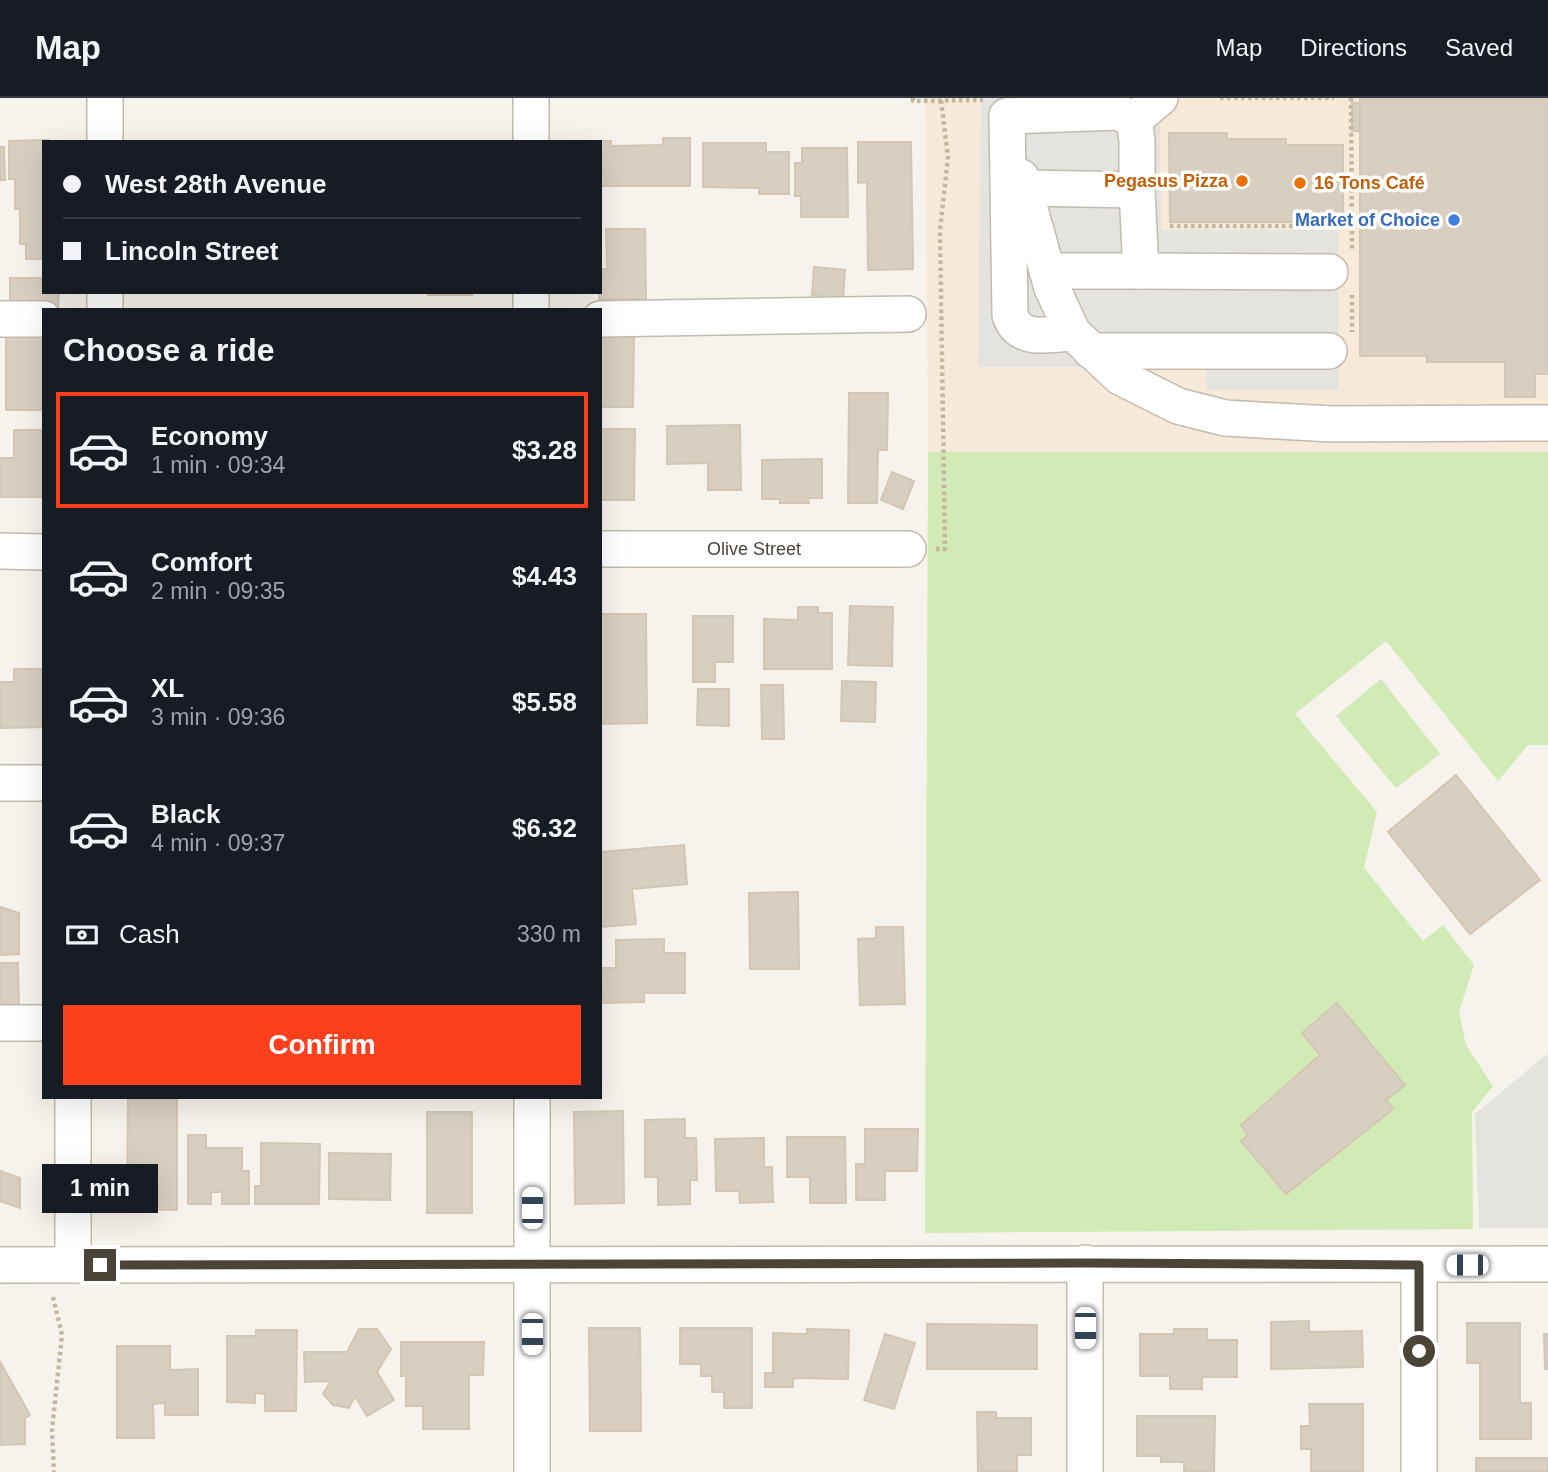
<!DOCTYPE html>
<meta charset="utf-8">
<style>
:root{--surface:#171b24;--page:#242831;--text:#f1f3f6;--muted:#9ea1a6;--line:#363941;--accent:#fc3f1d}
body{margin:0;font-family:Helvetica,sans-serif;background:var(--page);color:var(--text);height:100vh;display:flex;flex-direction:column;font-size:26px;white-space:nowrap}
*{box-sizing:border-box;margin:0}
p{font-size:23px;color:var(--muted)}
.icon{flex:none;width:38px;height:38px;fill:none;stroke:currentColor;stroke-width:2;stroke-linecap:round;stroke-linejoin:round}
.map{position:relative;flex:1;overflow:hidden}
.details{position:absolute;left:42px;top:210px;width:560px;height:791px;display:flex;flex-direction:column;background:var(--surface);border-radius:0px;box-shadow:0 7px 28px #0002}
.details>*{flex:none}
.banner{position:absolute;left:42px;top:42px;width:560px;height:154px;border-radius:0px;box-shadow:0 7px 28px #0002;display:grid;align-content:center;height:154px;padding:0 21px;background:var(--surface)}
.end{position:absolute;width:32px;height:32px;margin:-16px;border:9px solid #4b4439;background:#fff;box-shadow:0 0 0 4px #fff}
.from{border-radius:50%}
.bubble{position:absolute;height:49px;border-radius:0px;background:var(--surface);box-shadow:0 7px 28px #0002;font-size:23px;font-weight:700;line-height:49px;text-align:center}
.car{position:absolute;width:21px;height:42px;margin:-21px -10px;border-radius:9px;box-shadow:0 0 5px 2px #0007;background:linear-gradient(#fff 24%,#345 0 40%,#fff 0 76%,#345 0 86%,#fff 0)}
.banner b{display:flex;align-items:center;gap:24px;height:66px;font-size:26px}
.banner b+b{border-top:2px solid var(--line)}
.banner i{width:18px;height:18px;background:var(--text)}
ul{padding:0;list-style:none}
li{display:flex;align-items:center;gap:21px;height:116px;margin:0 14px 10px;padding:0 7px;border:4px solid transparent;border-radius:0px}
li div{flex:1}
li b{display:block;font-size:26px}
li em{font-style:normal;font-weight:700}
li.active{border-color:var(--accent)}
li>.icon{width:63px;height:63px;stroke-width:1.5}
h2{padding:0 21px;font-size:32px;line-height:84px}
.pay{display:flex;align-items:center;gap:18px;height:77px;padding:0 21px;font-size:26px}
.pay p{margin-inline-start:auto}
.primary-button{display:flex;gap:14px;margin-top:auto;padding:14px 21px}
.primary-button a{flex:1;height:80px;border-radius:0px;background:var(--accent);color:#fff;font-size:28px;font-weight:700;line-height:80px;text-align:center}
header{display:flex;align-items:center;gap:42px;box-sizing:border-box;height:98px;padding:0 35px;background:var(--surface);border-bottom:2px solid var(--line)}
header strong{font-size:33px}
nav{display:flex;gap:38px;margin-inline-start:auto;font-size:24px}
.map>svg:first-child{display:block}
.commercial{fill:#f7ead8}
.green{fill:#d2eab5}
.parking{fill:#e5e3e0}
.building{fill:#d8cfc1;stroke:#d3c7b4;stroke-width:2}
.lines{fill:none;stroke-linecap:round;stroke-linejoin:round}
.minor-casing{stroke:#c2bbae;stroke-width:38}
.path{stroke:#c4b79f;stroke-width:4.5;stroke-dasharray:3.5 3.5;stroke-linecap:butt}
.minor{stroke:#fff;stroke-width:35}
.route{stroke:#4b4439;stroke-width:9}
.food-dot{fill:#e8710a;stroke:#fff;stroke-width:2.5}
.shop-dot{fill:#3f7fe0;stroke:#fff;stroke-width:2.5}
.labels{text-anchor:middle;stroke-width:7;stroke-linejoin:round;paint-order:stroke}
.food-label{font-size:18px;font-weight:bold;fill:#c56008;stroke:#fff;text-anchor:end}
.shop-label{font-size:18px;font-weight:bold;fill:#366cbe;stroke:#fff;text-anchor:end}
.street-label{font-size:18px;fill:#4b4439;stroke:#fff}
</style>
<header>
<strong>Map</strong>
<nav><a>Map</a><a>Directions</a><a>Saved</a></nav>
</header>
<div class="map">
<svg width="1548" height="1374" viewBox="0 0 1548 1374">
<rect width="100%" height="100%" fill="#f6f3ec"/>
<!-- commercial -->
<path class="commercial" d="M 925,0 L 1548,0 L 1548,354 L 928,354 Z"/>
<!-- green -->
<path class="green" d="M 928,354 L 1548,354 L 1548,647 L 1528,647 L 1498,683 L 1386,543 L 1295,616 L 1377,714 L 1364,770 L 1423,843 L 1443,827 L 1474,867 L 1459,914 L 1466,947 L 1493,988 L 1472,1014 L 1473,1131 L 925,1135 Z
M 1381,581 L 1440,656 L 1396,690 L 1336,618 Z"/>
<!-- parking -->
<path class="parking" d="M 981,0 L 1149,0 L 1160,28 L 1161,132 L 1338,132 L 1339,292 L 1207,292 L 1206,269 L 978,269 Z
M 1548,955 L 1548,1130 L 1479,1130 L 1475,1016 Z"/>
<!-- building -->
<path class="building" d="M 1360,0 L 1548,0 L 1548,276 L 1535,276 L 1535,299 L 1505,299 L 1505,264 L 1427,264 L 1427,258 L 1360,258 Z
M 1352,5 L 1360,5 L 1360,33 L 1352,33 Z
M 1169,35 L 1227,35 L 1227,41 L 1286,41 L 1286,47 L 1343,47 L 1343,124 L 1170,124 Z
M 663,40 L 690,40 L 690,88 L 600,88 L 600,44 L 586,43 L 611,43 L 611,48 L 663,47 Z
M 50,42 L 44,44 L 44,161 L 26,161 L 26,146 L 20,146 L 20,111 L 15,111 L 15,81 L 9,81 L 9,43 Z
M 858,44 L 911,44 L 913,171 L 868,172 L 867,84 L 858,85 Z
M 703,45 L 766,45 L 766,54 L 789,54 L 789,96 L 759,96 L 759,90 L 703,89 Z
M 0,49 L 4,49 L 5,82 L 0,82 Z
M 802,50 L 847,50 L 848,119 L 801,119 L 801,98 L 795,98 L 795,65 L 802,65 Z
M 606,131 L 645,131 L 646,201 L 599,201 L 600,171 L 607,171 Z
M 814,169 L 845,172 L 843,201 L 822,204 L 822,198 L 812,197 Z
M 10,180 L 44,180 L 44,194 L 59,194 L 58,212 L 10,214 Z
M 428,194 L 472,194 L 472,197 L 428,197 Z
M 6,233 L 44,233 L 44,312 L 6,312 Z
M 600,239 L 634,239 L 633,309 L 600,309 Z
M 849,295 L 888,295 L 887,352 L 878,352 L 877,405 L 848,405 Z
M 740,327 L 741,392 L 708,392 L 708,365 L 667,366 L 667,328 Z
M 600,331 L 635,331 L 634,402 L 600,402 Z
M 14,332 L 44,332 L 44,399 L 0,399 L 0,360 L 14,360 Z
M 822,361 L 822,400 L 808,400 L 809,405 L 780,405 L 780,401 L 762,401 L 762,362 Z
M 892,374 L 914,383 L 903,411 L 881,402 Z
M 850,508 L 893,509 L 892,568 L 848,567 Z
M 798,509 L 818,509 L 818,515 L 832,515 L 832,571 L 764,571 L 764,521 L 798,522 Z
M 601,516 L 646,516 L 647,625 L 600,626 Z
M 693,518 L 733,518 L 733,564 L 715,564 L 715,584 L 693,584 Z
M 14,571 L 44,571 L 44,629 L 0,630 L 0,584 L 14,584 Z
M 842,583 L 876,584 L 875,624 L 841,623 Z
M 761,587 L 783,587 L 784,641 L 762,641 Z
M 698,591 L 729,591 L 729,628 L 697,627 Z
M 1456,677 L 1540,782 L 1470,836 L 1388,734 Z
M 684,747 L 687,786 L 632,791 L 636,826 L 600,829 L 600,754 Z
M 798,794 L 799,871 L 750,871 L 749,795 Z
M 0,809 L 19,815 L 19,856 L 0,857 Z
M 876,829 L 903,829 L 905,906 L 860,907 L 858,841 L 876,840 Z
M 664,841 L 664,855 L 685,855 L 685,895 L 644,895 L 644,904 L 602,905 L 601,870 L 616,870 L 616,842 Z
M 0,865 L 18,865 L 19,910 L 0,910 Z
M 1337,905 L 1405,987 L 1386,1002 L 1393,1011 L 1286,1096 L 1241,1043 L 1248,1037 L 1241,1027 L 1320,957 L 1302,935 Z
M 128,1001 L 177,1001 L 177,1112 L 127,1111 Z
M 623,1013 L 624,1105 L 575,1106 L 574,1014 Z
M 427,1014 L 472,1014 L 472,1115 L 427,1115 Z
M 685,1021 L 685,1040 L 696,1040 L 697,1082 L 690,1082 L 690,1106 L 658,1107 L 658,1079 L 645,1079 L 645,1022 Z
M 865,1031 L 918,1031 L 917,1073 L 885,1073 L 885,1102 L 856,1102 L 856,1066 L 865,1066 Z
M 188,1037 L 206,1037 L 206,1050 L 242,1050 L 242,1073 L 249,1073 L 249,1106 L 222,1106 L 222,1094 L 211,1094 L 211,1106 L 188,1106 Z
M 787,1039 L 845,1039 L 846,1105 L 810,1105 L 810,1079 L 787,1079 Z
M 764,1040 L 764,1069 L 772,1069 L 773,1104 L 740,1105 L 739,1093 L 716,1093 L 715,1041 Z
M 261,1045 L 320,1046 L 319,1106 L 255,1106 L 255,1088 L 261,1088 Z
M 329,1055 L 391,1056 L 390,1102 L 329,1101 Z
M 0,1073 L 20,1080 L 20,1110 L 0,1103 Z
M 1309,1223 L 1309,1234 L 1362,1233 L 1363,1269 L 1271,1271 L 1271,1224 Z
M 1467,1225 L 1520,1225 L 1520,1305 L 1531,1305 L 1531,1341 L 1480,1341 L 1480,1265 L 1467,1265 Z
M 927,1226 L 1037,1227 L 1037,1271 L 927,1271 Z
M 589,1230 L 640,1230 L 641,1333 L 590,1333 Z
M 680,1230 L 752,1230 L 752,1310 L 724,1310 L 724,1294 L 712,1294 L 712,1278 L 701,1278 L 701,1266 L 680,1266 Z
M 359,1231 L 377,1231 L 391,1251 L 377,1274 L 394,1302 L 367,1318 L 355,1298 L 349,1310 L 333,1307 L 323,1296 L 331,1283 L 305,1284 L 304,1254 L 347,1254 Z
M 807,1231 L 849,1232 L 848,1281 L 793,1280 L 793,1289 L 765,1289 L 765,1275 L 773,1275 L 773,1235 L 807,1236 Z
M 1174,1231 L 1207,1231 L 1207,1242 L 1237,1242 L 1237,1279 L 1202,1279 L 1202,1291 L 1170,1291 L 1170,1278 L 1140,1278 L 1140,1236 L 1174,1236 Z
M 256,1232 L 297,1232 L 296,1313 L 265,1313 L 265,1296 L 255,1295 L 255,1305 L 227,1304 L 227,1238 L 256,1238 Z
M 885,1236 L 915,1245 L 894,1311 L 864,1302 Z
M 1544,1236 L 1548,1236 L 1548,1271 L 1545,1271 Z
M 401,1244 L 484,1244 L 483,1277 L 469,1277 L 469,1331 L 423,1331 L 423,1308 L 406,1308 L 406,1278 L 401,1278 Z
M 117,1248 L 170,1248 L 170,1272 L 198,1271 L 198,1317 L 165,1317 L 165,1305 L 153,1306 L 154,1340 L 117,1340 Z
M 0,1264 L 30,1317 L 25,1320 L 25,1346 L 0,1347 Z
M 1309,1306 L 1363,1306 L 1363,1374 L 1311,1374 L 1311,1351 L 1301,1351 L 1301,1328 L 1310,1328 Z
M 977,1314 L 996,1314 L 996,1320 L 1031,1320 L 1031,1357 L 1017,1357 L 1017,1374 L 978,1374 Z
M 1137,1318 L 1215,1318 L 1214,1374 L 1184,1374 L 1184,1364 L 1161,1364 L 1161,1358 L 1137,1358 Z
M 1476,1360 L 1548,1360 L 1548,1374 L 1476,1374 Z"/>
<g class="lines">
<defs>
<g id="minor">
<path d="M 105,0 L 105,44"/>
<path d="M 531,0 L 531,44"/>
<path d="M 1007,18 L 1010,217 C 1019,245 1049,236 1073,235 L 1120,279 L 1178,308 L 1225,320 L 1331,326 L 1548,325"/>
<path d="M 1007,18 L 1118,14 L 1134,22 L 1137,43 L 1137,92 L 1023,90"/>
<path d="M 1134,22 L 1160,0"/>
<path d="M 1021,79 L 1052,190 L 1073,235"/>
<path d="M 1047,173 L 1141,173 L 1137,92"/>
<path d="M 1141,173 L 1330,174"/>
<path d="M 105,194 L 105,212"/>
<path d="M 531,194 L 531,212"/>
<path d="M 0,221 L 44,221"/>
<path d="M 600,221 L 908,216"/>
<path d="M 1091,253 L 1329,253"/>
<path id="s1" d="M 600,451 L 908,451"/>
<path d="M 0,453 L 44,454"/>
<path d="M 0,685 L 44,685"/>
<path d="M 0,925 L 44,925"/>
<path d="M 532,999 L 532,1374"/>
<path d="M 0,1167 L 1548,1166"/>
<path d="M 73,1167 L 73,999"/>
<path d="M 1419,1167 L 1419,1374"/>
<path d="M 1085,1374 L 1085,1165"/>
</g>
</defs>
<!-- minor casing -->
<use href="#minor" class="minor-casing"/>
<!-- path -->
<path class="path" d="M 913,0 L 913,3 L 983,2
M 1220,0 L 1334,0
M 1351,0 L 1352,153
M 1170,128 L 1352,128
M 1352,197 L 1352,234
M 936,451 L 945,451 L 940,133 L 948,59 L 941,2
M 53,1199 L 62,1237 L 52,1332 L 54,1374"/>
<!-- minor -->
<use href="#minor" class="minor"/>
</g>
<g class="lines">
<!-- route -->
<path class="route" d="M 100,1167 L 1085,1165 L 1419,1167 L 1419,1253"/>
</g>
<!-- markers -->
<g class="food-dot">
<circle cx="1242" cy="83" r="7"/>
<circle cx="1300" cy="85" r="7"/>
</g>
<circle class="shop-dot" cx="1454" cy="122" r="7"/>
<g class="labels">
<!-- food labels -->
<g class="food-label">
<text x="1228" y="89">Pegasus Pizza</text>
<text x="1314" y="91" text-anchor="start">16 Tons Café</text>
</g>
<!-- shop labels -->
<g class="shop-label">
<text x="1440" y="128">Market of Choice</text>
</g>
<!-- street labels -->
<g class="street-label">
<text dy="6" stroke="none"><textPath href="#s1" startOffset="154">Olive Street</textPath></text>
</g>
</g>
</svg>
<i class="end from" style="left:1419px;top:1253px"></i>
<i class="end" style="left:100px;top:1167px"></i>
<div class="bubble" style="left:42px;top:1066px;width:116px">1 min</div>
<i class="car" style="left:532px;top:1110px;rotate:0deg"></i>
<i class="car" style="left:1467px;top:1167px;rotate:270deg"></i>
<i class="car" style="left:1085px;top:1230px;rotate:180deg"></i>
<i class="car" style="left:532px;top:1236px;rotate:180deg"></i>
<div class="banner">
<b><i class="from"></i>West 28th Avenue</b>
<b><i></i>Lincoln Street</b>
</div>
<section class="details">
<h2>Choose a ride</h2>
<ul>
<li class="active"><svg class="icon" aria-label="car" viewBox="0 0 24 24"><path d="M5 17H2v-5l4-1 3-4h7l3 4 3 1v5h-3M9 17h6M6 11h13"/><circle cx="7" cy="17" r="2"/><circle cx="17" cy="17" r="2"/></svg><div><b>Economy</b><p>1 min · 09:34</p></div><em>$3.28</em></li>
<li><svg class="icon" aria-label="car" viewBox="0 0 24 24"><path d="M5 17H2v-5l4-1 3-4h7l3 4 3 1v5h-3M9 17h6M6 11h13"/><circle cx="7" cy="17" r="2"/><circle cx="17" cy="17" r="2"/></svg><div><b>Comfort</b><p>2 min · 09:35</p></div><em>$4.43</em></li>
<li><svg class="icon" aria-label="car" viewBox="0 0 24 24"><path d="M5 17H2v-5l4-1 3-4h7l3 4 3 1v5h-3M9 17h6M6 11h13"/><circle cx="7" cy="17" r="2"/><circle cx="17" cy="17" r="2"/></svg><div><b>XL</b><p>3 min · 09:36</p></div><em>$5.58</em></li>
<li><svg class="icon" aria-label="car" viewBox="0 0 24 24"><path d="M5 17H2v-5l4-1 3-4h7l3 4 3 1v5h-3M9 17h6M6 11h13"/><circle cx="7" cy="17" r="2"/><circle cx="17" cy="17" r="2"/></svg><div><b>Black</b><p>4 min · 09:37</p></div><em>$6.32</em></li>
</ul>
<div class="pay"><svg class="icon" aria-label="cash" viewBox="0 0 24 24"><path d="M3 7h18v10H3z"/><circle cx="12" cy="12" r="2"/></svg>Cash<p>330 m</p></div>
<div class="primary-button"><a>Confirm</a></div>
</section>
</div>
